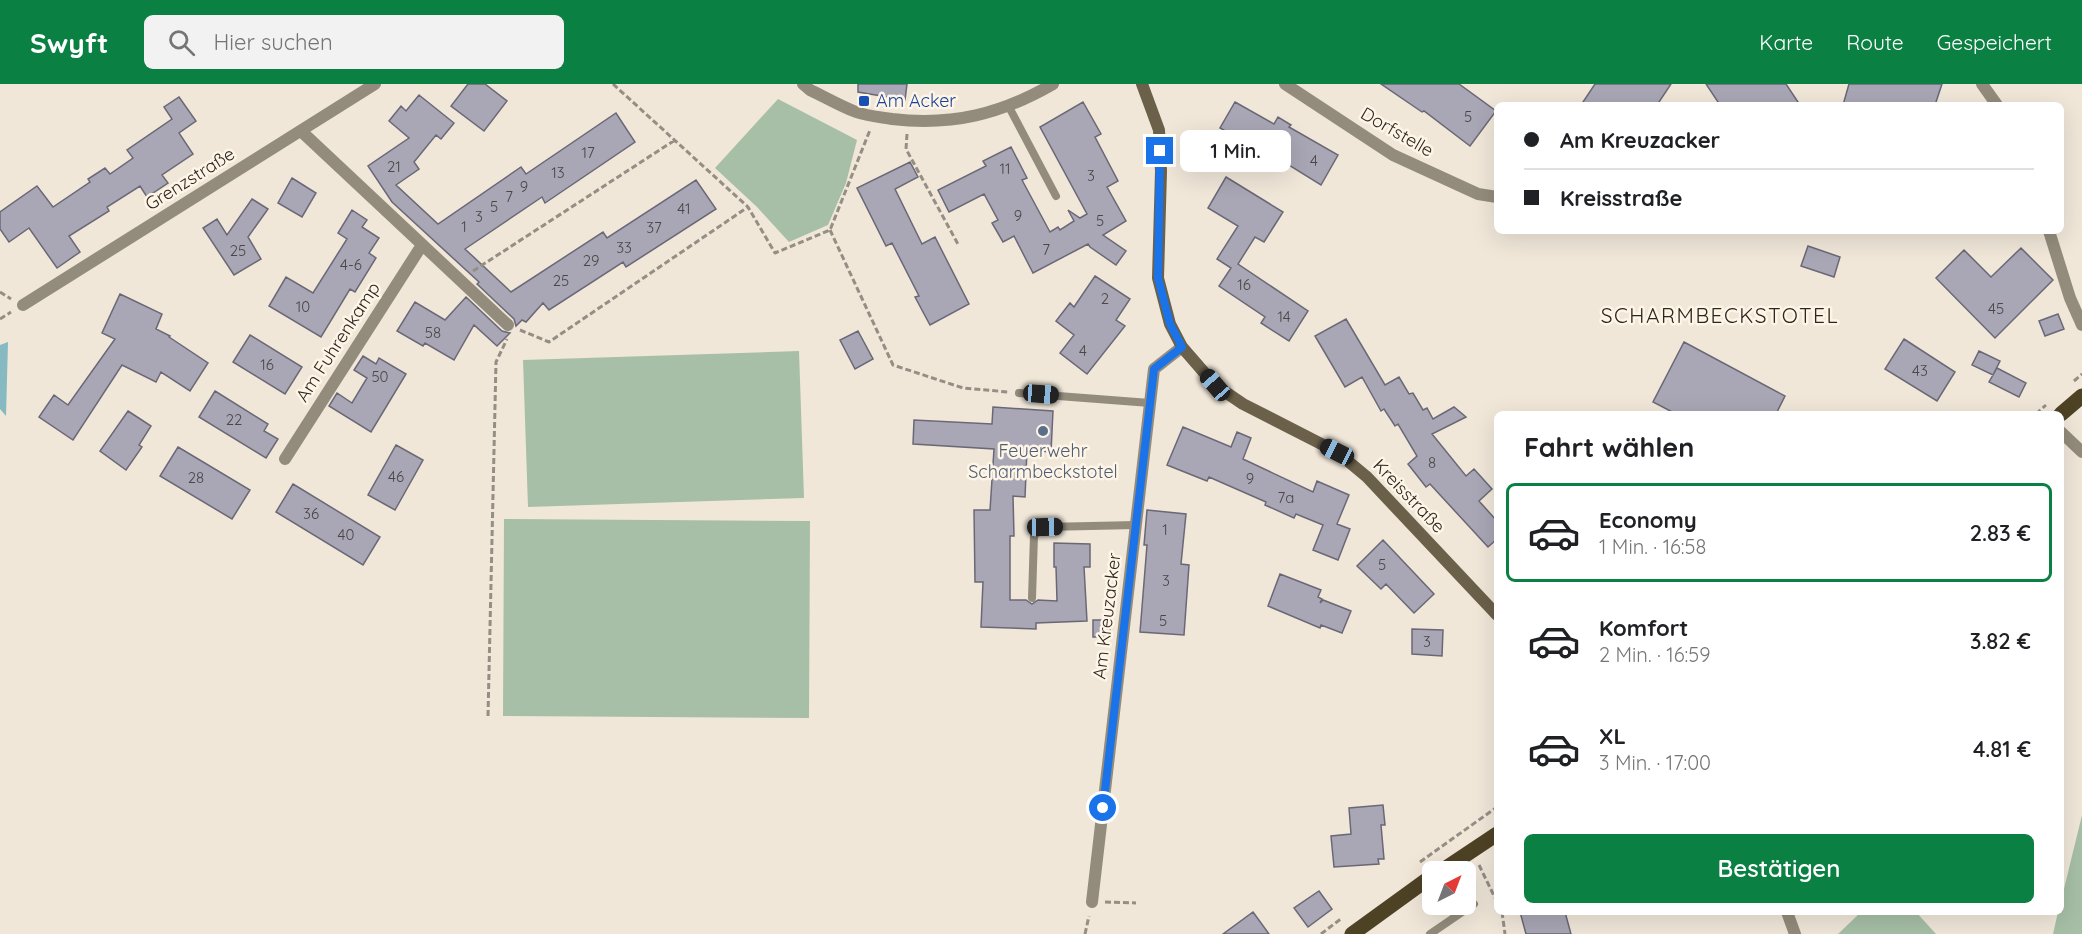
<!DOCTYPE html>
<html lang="de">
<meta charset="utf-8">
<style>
:root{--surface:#fff;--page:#f2f2f2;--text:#202124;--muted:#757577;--line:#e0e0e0;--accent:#0b8043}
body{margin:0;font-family:Quicksand,sans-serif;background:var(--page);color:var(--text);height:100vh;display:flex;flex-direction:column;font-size:22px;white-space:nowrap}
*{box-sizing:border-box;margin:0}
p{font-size:20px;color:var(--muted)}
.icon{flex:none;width:33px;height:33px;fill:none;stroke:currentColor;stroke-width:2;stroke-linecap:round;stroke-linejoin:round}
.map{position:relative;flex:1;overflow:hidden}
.drawer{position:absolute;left:1494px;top:327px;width:570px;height:504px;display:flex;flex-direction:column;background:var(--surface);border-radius:9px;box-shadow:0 6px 24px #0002}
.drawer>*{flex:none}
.hud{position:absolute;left:1494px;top:18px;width:570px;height:132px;border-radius:9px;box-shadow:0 6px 24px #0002;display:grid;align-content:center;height:132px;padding:0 30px;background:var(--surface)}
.needle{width:39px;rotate:42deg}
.controls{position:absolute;left:1422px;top:777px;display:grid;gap:12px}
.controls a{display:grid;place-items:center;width:54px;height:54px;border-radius:9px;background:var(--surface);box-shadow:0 6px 24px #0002;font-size:30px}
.end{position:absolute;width:27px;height:27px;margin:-14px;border:8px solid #1a73e8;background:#fff;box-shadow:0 0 0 3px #fff}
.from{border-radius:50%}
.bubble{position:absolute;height:42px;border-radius:9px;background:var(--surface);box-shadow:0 6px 24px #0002;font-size:20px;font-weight:600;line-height:42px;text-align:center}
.car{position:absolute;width:18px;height:36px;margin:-18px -9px;border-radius:8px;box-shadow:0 0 4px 2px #0007;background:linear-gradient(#222 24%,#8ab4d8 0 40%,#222 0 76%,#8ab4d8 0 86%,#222 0)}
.hud b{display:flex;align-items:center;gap:21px;height:57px;font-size:22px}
.hud b+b{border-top:2px solid var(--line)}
.hud i{width:15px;height:15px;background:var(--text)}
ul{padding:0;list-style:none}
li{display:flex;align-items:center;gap:18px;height:99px;margin:0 12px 9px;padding:0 18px;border:3px solid transparent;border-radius:9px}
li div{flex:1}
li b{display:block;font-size:22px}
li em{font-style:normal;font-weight:600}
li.current{border-color:var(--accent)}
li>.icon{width:54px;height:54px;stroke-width:1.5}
h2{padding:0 30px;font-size:27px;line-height:72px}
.button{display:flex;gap:12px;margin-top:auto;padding:12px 30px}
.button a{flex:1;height:69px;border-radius:9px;background:var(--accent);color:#fff;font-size:24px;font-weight:600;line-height:69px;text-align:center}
header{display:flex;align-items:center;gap:36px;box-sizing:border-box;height:84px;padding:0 30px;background:var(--accent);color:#fff}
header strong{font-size:28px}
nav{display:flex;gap:33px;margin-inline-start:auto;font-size:21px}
.search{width:420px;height:54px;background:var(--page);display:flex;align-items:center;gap:15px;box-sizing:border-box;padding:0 21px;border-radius:9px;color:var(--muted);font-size:22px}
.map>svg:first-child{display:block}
.green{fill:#a7bfa6}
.water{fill:#86b9c2}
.building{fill:#a9a6b5;stroke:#6a6876;stroke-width:1.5}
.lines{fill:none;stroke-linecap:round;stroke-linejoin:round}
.path{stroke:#948e84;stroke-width:3;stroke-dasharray:6 3;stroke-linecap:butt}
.lane{stroke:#938c7c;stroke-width:8}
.street{stroke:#938c7c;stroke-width:12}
.secondary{stroke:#6b6049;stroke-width:12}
.primary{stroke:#4e4225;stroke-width:15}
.route{stroke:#1a73e8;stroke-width:8}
.transit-dot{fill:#1a4fb4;stroke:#fef5e6;stroke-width:2}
.service-dot{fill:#5c6f8a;stroke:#fef5e6;stroke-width:2}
.labels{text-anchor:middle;stroke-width:5;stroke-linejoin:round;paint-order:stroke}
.number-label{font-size:15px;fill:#4a4746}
.transit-label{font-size:18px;fill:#164399;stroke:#fef5e6;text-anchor:start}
.street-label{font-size:18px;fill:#2a2721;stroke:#fef5e6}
.service-label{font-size:18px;fill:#4e5e75;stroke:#fef5e6}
.quarter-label{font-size:21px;letter-spacing:1.5px;fill:#2a2721;stroke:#fef5e6}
</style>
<header>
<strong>Swyft</strong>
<div class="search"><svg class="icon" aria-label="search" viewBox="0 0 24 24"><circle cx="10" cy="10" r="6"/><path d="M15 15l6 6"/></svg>Hier suchen</div>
<nav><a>Karte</a><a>Route</a><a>Gespeichert</a></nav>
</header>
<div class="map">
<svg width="2082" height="850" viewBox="0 0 2082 850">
<rect width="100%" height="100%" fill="#f0e7d9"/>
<!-- green -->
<path class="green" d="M 778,15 L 857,56 L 846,99 L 828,141 L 789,158 L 757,123 L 715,84 Z
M 799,267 L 804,414 L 528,423 L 523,276 Z
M 504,435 L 810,437 L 809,634 L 503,632 Z
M 2082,731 L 2082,850 L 2053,850 L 2058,828 L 2061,828 L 2061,817 Z
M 1861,828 L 1916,828 L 1936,850 L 1838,850 Z"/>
<!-- water -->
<path class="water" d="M 8,258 L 6,332 L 0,325 L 0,261 Z"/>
<!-- building -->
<path class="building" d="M 468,0 L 485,0 L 507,17 L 484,47 L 451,22 Z
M 858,0 L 907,0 L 905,16 L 858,8 Z
M 1381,0 L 1459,0 L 1496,27 L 1470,62 L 1424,27 L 1422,28 Z
M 1595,0 L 1671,0 L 1657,21 L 1581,21 Z
M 1706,0 L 1786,0 L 1800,21 L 1720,21 Z
M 1849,0 L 1942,0 L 1935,21 L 1843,21 Z
M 419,11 L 454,39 L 441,55 L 436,51 L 414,78 L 419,85 L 396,101 L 438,140 L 521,83 L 526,90 L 616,29 L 635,58 L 545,119 L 542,113 L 465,165 L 511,208 L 603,148 L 607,154 L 696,96 L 716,125 L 626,183 L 623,178 L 549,226 L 543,219 L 526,238 L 522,236 L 516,242 L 514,235 L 477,200 L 479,198 L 392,118 L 368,82 L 409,54 L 389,37 L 401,22 L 406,27 Z
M 179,13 L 196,37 L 179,49 L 193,70 L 162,91 L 168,99 L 147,113 L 140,102 L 107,123 L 109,127 L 69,152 L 80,168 L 57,184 L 29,144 L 9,158 L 0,145 L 0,128 L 37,102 L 53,123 L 90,98 L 88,95 L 105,84 L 110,90 L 133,74 L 127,66 L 172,35 L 164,23 Z
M 1083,18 L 1101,50 L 1095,53 L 1118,97 L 1107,103 L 1126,137 L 1103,151 L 1126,167 L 1116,181 L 1090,163 L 1088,160 L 1033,189 L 1014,152 L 1003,158 L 992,139 L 998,136 L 984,110 L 949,128 L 938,106 L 986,82 L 983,77 L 1011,63 L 1027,94 L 1022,96 L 1050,148 L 1058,143 L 1060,146 L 1074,137 L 1068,126 L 1080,134 L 1087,130 L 1040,43 Z
M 1235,18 L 1274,40 L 1278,33 L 1291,41 L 1289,43 L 1338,71 L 1321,101 L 1255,60 L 1254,63 L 1220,44 Z
M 910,78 L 918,93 L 895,105 L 922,160 L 935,153 L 969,220 L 930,241 L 915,213 L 919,212 L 892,159 L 886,162 L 857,104 Z
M 1226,93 L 1283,128 L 1264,158 L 1255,153 L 1238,180 L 1308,227 L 1289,257 L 1261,239 L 1265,233 L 1219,202 L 1231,184 L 1217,175 L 1238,142 L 1208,124 Z
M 292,94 L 316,109 L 302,133 L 278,119 Z
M 252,115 L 268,125 L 248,153 L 261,175 L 234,191 L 203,144 L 217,135 L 227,151 Z
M 352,126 L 367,136 L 362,143 L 379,154 L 369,169 L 376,174 L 355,208 L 350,205 L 321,253 L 269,222 L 286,193 L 313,209 L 347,155 L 338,149 Z
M 1808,162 L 1840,173 L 1834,193 L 1801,182 Z
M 2021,164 L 2053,196 L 1995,254 L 1936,194 L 1964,166 L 1991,193 Z
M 1095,192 L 1130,215 L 1116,236 L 1125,242 L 1087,290 L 1060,269 L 1074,251 L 1056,237 L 1070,219 L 1074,223 Z
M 120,210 L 162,230 L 156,245 L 170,252 L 169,253 L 208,279 L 190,307 L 161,288 L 156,298 L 122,281 L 73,356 L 39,333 L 54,311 L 68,321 L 115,255 L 102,249 Z
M 466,213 L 502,247 L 510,249 L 497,262 L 474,241 L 454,276 L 425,259 L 423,262 L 397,247 L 415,218 L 445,236 Z
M 2058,230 L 2064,245 L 2045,252 L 2039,237 Z
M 1346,235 L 1385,301 L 1399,293 L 1409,310 L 1413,309 L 1423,326 L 1427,324 L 1433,335 L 1454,323 L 1466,333 L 1432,350 L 1466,392 L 1474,385 L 1492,405 L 1479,417 L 1497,437 L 1497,455 L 1488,463 L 1430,400 L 1426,403 L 1408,380 L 1417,372 L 1398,340 L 1395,342 L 1384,325 L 1381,327 L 1362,293 L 1345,303 L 1315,252 Z
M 858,247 L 873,275 L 855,285 L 840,256 Z
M 250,251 L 302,283 L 285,310 L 233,278 Z
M 1904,255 L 1955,288 L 1937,317 L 1885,285 Z
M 1684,258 L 1785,312 L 1776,330 L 1676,330 L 1653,318 Z
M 1979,267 L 2000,277 L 1993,291 L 1972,281 Z
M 363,272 L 376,280 L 379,274 L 406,290 L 371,348 L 329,322 L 337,309 L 352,319 L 367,294 L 354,286 Z
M 1997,284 L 2026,299 L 2019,313 L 1989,298 Z
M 215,307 L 268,340 L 264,347 L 278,355 L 266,374 L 199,333 Z
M 993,323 L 1053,327 L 1051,368 L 1027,366 L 1025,413 L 1013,412 L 1014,452 L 1010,452 L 1010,516 L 1026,516 L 1032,520 L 1038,516 L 1057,517 L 1056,483 L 1054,483 L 1054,459 L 1090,460 L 1090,483 L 1084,483 L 1087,537 L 1036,539 L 1036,545 L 981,543 L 983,498 L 975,498 L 974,426 L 990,426 L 994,365 L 913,360 L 914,336 L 992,340 Z
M 128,327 L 151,342 L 139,361 L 142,363 L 126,386 L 100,367 Z
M 1183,343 L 1231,363 L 1237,348 L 1251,354 L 1243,375 L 1313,408 L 1317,397 L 1349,411 L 1337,440 L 1350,445 L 1338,476 L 1313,466 L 1323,441 L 1296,430 L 1294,434 L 1265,421 L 1266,418 L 1209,393 L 1207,397 L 1167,381 Z
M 396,361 L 423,376 L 395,426 L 368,411 Z
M 178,363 L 250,406 L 232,435 L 160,392 Z
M 293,400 L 380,453 L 363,481 L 276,428 Z
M 1147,426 L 1186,430 L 1181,480 L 1189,481 L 1184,551 L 1140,548 L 1147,461 L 1144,461 Z
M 1383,456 L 1434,510 L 1414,529 L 1386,500 L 1381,505 L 1357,482 Z
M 1280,490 L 1321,506 L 1318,513 L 1322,515 L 1320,519 L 1323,516 L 1351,527 L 1342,549 L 1321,541 L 1320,544 L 1268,522 Z
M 1093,536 L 1110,536 L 1110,553 L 1093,553 Z
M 1412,545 L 1443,546 L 1442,572 L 1412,570 Z
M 1383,721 L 1385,741 L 1381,741 L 1384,775 L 1378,775 L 1379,780 L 1334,783 L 1331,752 L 1351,750 L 1349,724 Z
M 1319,807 L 1332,825 L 1308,843 L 1294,824 Z
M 1253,828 L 1269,850 L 1223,850 Z
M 1520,828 L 1565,828 L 1571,850 L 1526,850 Z"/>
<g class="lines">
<!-- path -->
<path class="path" d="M 613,0 L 748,123 L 775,169 L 830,146 L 870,46
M 907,50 L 906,65 L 959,162
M 830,146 L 893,281 L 963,304 L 1008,308
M 473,187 L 675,56
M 0,208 L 11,215
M 0,235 L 11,228
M 520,246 L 549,258 L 748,123
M 2074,297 L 2082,290
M 2036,330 L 2046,321
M 488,632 L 496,278 L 507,255
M 1420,778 L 1497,723
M 1479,781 L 1497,818
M 1105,818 L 1136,819
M 1502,828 L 1505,850
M 1085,850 L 1089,832
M 1321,850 L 1342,834"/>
<!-- lane -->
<path class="lane" d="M 1009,23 L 1056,112
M 1019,309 L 1150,319
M 1032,514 L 1034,451 L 1045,443 L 1136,441
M 1430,850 L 1474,820"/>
<!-- street -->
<path class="street" d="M 803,0 L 810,6 C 825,13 840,22 856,28 C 867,32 880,33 892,35 C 953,42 1001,30 1053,0
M 1285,0 L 1393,71 L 1478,110 L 1497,113
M 1982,0 L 1997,21
M 301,47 L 508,241
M 2049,147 L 2070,214 L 2082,241
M 23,221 L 375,0
M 2061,348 L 2082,368
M 285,375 L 422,161
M 1092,818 L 1154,285 L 1182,263
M 1787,828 L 1795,850"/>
<!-- secondary -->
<path class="secondary" d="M 1142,0 L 1159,46 L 1161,87 L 1158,194 L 1170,240 L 1182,263 L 1215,301 L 1243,320 L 1337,368 L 1367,393 L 1497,531"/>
<!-- primary -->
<path class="primary" d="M 2061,330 L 2082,312
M 1440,788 L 1497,750
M 1352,850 L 1432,792"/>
</g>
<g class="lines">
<!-- route -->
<path class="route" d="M 1103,724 L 1154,285 L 1182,263 L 1170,240 L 1158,194 L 1160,67"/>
</g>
<!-- markers -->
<rect class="transit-dot" x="858" y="11" width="12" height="12" rx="3"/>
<circle class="service-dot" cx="1043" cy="347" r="6"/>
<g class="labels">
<!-- number labels -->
<g class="number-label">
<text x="1468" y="38">5</text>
<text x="588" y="74">17</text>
<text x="1314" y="82">4</text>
<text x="394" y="88">21</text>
<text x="1005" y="90">11</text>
<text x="558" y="94">13</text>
<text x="1091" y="97">3</text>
<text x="524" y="108">9</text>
<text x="509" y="118">7</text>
<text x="494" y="128">5</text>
<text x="684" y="130">41</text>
<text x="1018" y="137">9</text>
<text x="479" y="138">3</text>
<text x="1100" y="142">5</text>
<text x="464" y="148">1</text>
<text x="654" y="149">37</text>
<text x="624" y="169">33</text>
<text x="1046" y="171">7</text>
<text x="238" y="172">25</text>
<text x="591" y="182">29</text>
<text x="351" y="186">4-6</text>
<text x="561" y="202">25</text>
<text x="1244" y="206">16</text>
<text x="1105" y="220">2</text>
<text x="303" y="228">10</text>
<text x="1996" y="230">45</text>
<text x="1284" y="238">14</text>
<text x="433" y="254">58</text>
<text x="1083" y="272">4</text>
<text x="267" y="286">16</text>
<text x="1920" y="292">43</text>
<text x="380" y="298">50</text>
<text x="234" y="341">22</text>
<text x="1432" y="384">8</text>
<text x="396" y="398">46</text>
<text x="196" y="399">28</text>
<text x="1250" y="400">9</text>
<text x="1286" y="419">7a</text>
<text x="311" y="435">36</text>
<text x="1165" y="451">1</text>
<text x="346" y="456">40</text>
<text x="1382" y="486">5</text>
<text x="1166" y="502">3</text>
<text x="1163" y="542">5</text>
<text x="1427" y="563">3</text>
</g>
<!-- transit labels -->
<g class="transit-label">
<text x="876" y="23">Am Acker</text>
</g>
<!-- street labels -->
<g class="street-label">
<text transform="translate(1397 48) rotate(30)" y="6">Dorfstelle</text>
<text transform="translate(190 95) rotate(-32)" y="6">Grenzstraße</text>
<text transform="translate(338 258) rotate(-57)" y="6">Am Fuhrenkamp</text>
<text transform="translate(1409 412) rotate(46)" y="6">Kreisstraße</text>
<text transform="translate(1107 532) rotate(-83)" y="6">Am Kreuzacker</text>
</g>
<!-- service labels -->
<g class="service-label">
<text x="1043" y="373">Feuerwehr<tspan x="1043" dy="21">Scharmbeckstotel</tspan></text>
</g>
<!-- quarter labels -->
<g class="quarter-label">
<text x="1720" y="239">SCHARMBECKSTOTEL</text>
</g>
</g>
</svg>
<div class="controls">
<a><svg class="needle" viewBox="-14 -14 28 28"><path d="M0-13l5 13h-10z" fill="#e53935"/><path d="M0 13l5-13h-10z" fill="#757577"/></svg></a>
</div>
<i class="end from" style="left:1103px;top:724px"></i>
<i class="end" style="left:1160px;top:67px"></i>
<div class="bubble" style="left:1180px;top:46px;width:111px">1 Min.</div>
<i class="car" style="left:1215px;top:301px;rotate:319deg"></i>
<i class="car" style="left:1041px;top:310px;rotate:94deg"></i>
<i class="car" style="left:1337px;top:368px;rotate:297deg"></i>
<i class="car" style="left:1045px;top:443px;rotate:89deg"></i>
<div class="hud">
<b><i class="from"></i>Am Kreuzacker</b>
<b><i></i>Kreisstraße</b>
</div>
<section class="drawer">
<h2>Fahrt wählen</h2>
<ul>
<li class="current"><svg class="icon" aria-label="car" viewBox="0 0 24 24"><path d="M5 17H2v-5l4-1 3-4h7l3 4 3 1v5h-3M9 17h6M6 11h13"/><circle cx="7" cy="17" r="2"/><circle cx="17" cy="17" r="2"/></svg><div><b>Economy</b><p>1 Min. · 16:58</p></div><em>2.83 €</em></li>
<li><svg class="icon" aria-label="car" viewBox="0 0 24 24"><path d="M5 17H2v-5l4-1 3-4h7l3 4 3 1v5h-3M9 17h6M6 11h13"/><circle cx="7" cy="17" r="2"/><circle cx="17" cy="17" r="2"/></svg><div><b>Komfort</b><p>2 Min. · 16:59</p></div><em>3.82 €</em></li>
<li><svg class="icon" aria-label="car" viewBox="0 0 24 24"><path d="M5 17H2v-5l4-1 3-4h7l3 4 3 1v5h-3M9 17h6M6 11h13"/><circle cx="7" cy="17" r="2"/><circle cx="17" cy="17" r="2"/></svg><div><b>XL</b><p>3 Min. · 17:00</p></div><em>4.81 €</em></li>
</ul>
<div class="button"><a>Bestätigen</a></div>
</section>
</div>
